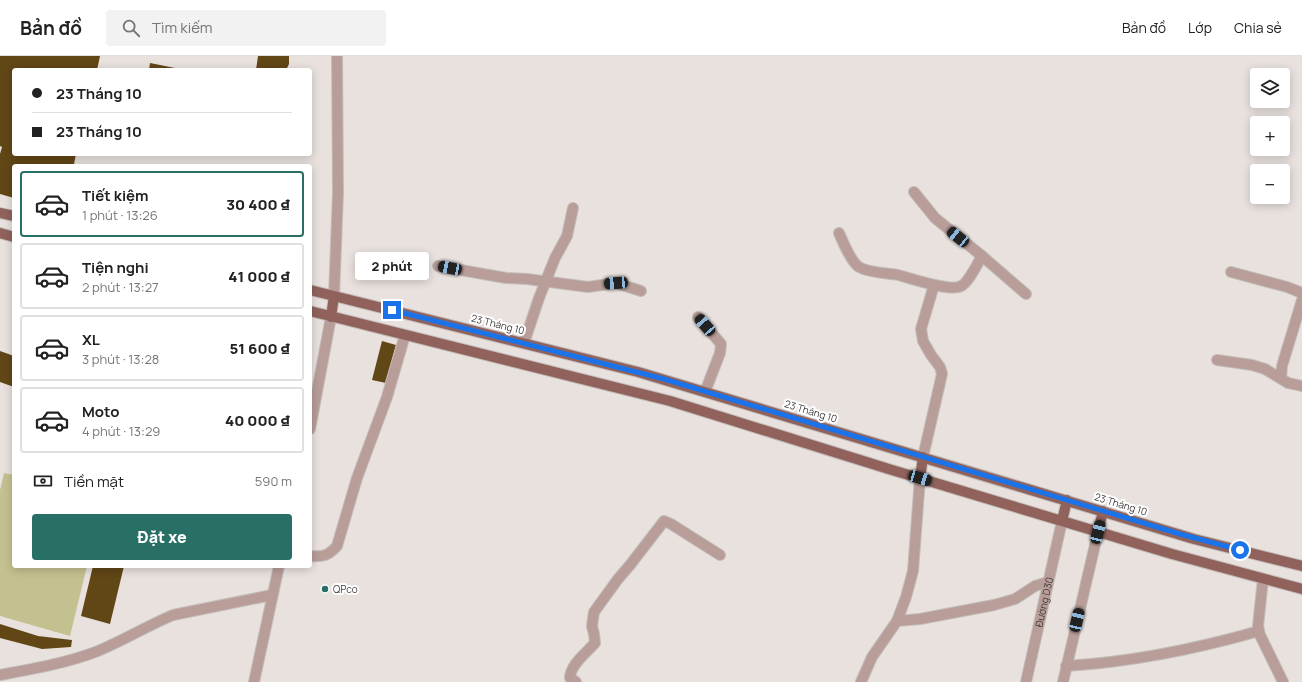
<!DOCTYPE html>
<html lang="vi">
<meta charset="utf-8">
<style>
:root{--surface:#fff;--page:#f2f2f2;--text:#222;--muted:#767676;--line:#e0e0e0;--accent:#286f65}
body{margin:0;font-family:Manrope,sans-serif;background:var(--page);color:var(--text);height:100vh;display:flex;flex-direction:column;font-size:15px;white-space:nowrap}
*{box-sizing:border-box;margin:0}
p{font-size:13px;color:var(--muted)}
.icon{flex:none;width:22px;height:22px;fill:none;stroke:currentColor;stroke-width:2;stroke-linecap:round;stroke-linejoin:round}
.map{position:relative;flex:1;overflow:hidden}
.drawer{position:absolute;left:12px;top:108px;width:300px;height:404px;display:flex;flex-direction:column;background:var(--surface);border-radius:4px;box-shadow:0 2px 10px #0003}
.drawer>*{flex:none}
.guide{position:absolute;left:12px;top:12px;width:300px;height:88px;border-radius:4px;box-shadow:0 2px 10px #0003;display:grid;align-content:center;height:88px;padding:0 20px;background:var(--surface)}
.controls{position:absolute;left:1250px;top:12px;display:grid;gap:8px}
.controls a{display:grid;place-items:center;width:40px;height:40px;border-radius:4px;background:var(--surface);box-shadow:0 2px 10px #0003;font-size:20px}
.end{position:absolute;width:18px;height:18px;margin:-9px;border:5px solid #1a73e8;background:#fff;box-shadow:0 0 0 2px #fff}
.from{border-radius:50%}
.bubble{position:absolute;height:28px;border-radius:4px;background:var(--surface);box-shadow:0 2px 10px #0003;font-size:13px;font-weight:800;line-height:28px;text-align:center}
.car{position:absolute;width:12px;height:24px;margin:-12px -6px;border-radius:5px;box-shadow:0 0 3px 1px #0007;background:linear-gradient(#222 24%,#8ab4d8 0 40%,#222 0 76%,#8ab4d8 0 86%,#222 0)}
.guide b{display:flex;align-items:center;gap:14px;height:38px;font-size:15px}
.guide b+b{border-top:1px solid var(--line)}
.guide i{width:10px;height:10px;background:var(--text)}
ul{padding:7px 0 0;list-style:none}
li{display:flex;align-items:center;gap:12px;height:66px;margin:0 8px 6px;padding:0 12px;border:2px solid var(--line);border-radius:4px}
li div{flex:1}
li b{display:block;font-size:15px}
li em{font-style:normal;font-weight:800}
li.selected{border-color:var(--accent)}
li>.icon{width:36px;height:36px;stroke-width:1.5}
.pay{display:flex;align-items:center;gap:10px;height:44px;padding:0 20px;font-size:15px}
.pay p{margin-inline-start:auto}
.cta{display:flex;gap:8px;margin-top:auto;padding:8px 20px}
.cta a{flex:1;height:46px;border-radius:4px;background:var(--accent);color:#fff;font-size:16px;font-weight:800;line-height:46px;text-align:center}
header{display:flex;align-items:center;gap:24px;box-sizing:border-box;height:56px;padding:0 20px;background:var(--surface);border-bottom:1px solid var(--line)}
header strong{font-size:19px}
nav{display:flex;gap:22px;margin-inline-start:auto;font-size:14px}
.search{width:280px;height:36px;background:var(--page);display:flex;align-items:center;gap:10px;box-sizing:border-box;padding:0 14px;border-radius:4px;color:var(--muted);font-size:15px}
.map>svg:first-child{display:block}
.green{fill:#c4c190}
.building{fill:#614616}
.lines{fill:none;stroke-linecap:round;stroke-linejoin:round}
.minor-casing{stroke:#c3bdba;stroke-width:12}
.major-casing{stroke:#c3bdba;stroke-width:12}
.minor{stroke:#b89d99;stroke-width:10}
.major{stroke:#91625c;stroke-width:10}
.route{stroke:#1a73e8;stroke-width:5}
.poi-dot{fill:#286f65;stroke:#fff;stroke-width:1.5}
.labels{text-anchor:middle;stroke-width:4;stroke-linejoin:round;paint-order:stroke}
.street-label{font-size:10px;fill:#3f3c3b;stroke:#fff}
.poi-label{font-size:10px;fill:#3f3c3b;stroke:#fff;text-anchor:start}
</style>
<header>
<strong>Bản đồ</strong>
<div class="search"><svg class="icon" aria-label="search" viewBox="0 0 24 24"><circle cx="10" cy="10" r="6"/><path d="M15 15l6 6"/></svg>Tìm kiếm</div>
<nav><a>Bản đồ</a><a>Lớp</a><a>Chia sẻ</a></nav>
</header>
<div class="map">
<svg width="1302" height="626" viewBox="0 0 1302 626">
<rect width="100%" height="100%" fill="#e8e1de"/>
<!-- green -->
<path class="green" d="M 4,417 L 14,419 L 14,510 L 87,510 L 70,580 L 0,560 L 0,434 Z"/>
<!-- building -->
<path class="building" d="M 0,0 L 100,0 L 97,14 L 14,14 L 14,98 L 76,98 L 74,108 L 78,110 L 14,110 L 14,142 L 0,138 L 0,98 L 2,91 L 0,90 Z
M 258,0 L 289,0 L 289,8 L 286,14 L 256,14 Z
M 150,7 L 180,13 L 180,14 L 149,14 Z
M 382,285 L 396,289 L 386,327 L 372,324 Z
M 0,295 L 14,300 L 14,331 L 0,326 Z
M 93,510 L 124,510 L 110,568 L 81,560 Z
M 0,568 L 38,580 L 72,584 L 71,591 L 42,593 L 0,582 Z"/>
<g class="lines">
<defs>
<g id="minor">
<path d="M 914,136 L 935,162 L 982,200"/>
<path d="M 839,177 C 843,186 851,206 859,211 C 869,217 887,217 898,219 C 910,222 951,236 961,230 C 969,226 977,208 982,200 L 1026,238"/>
<path d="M 438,210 L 506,222 L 527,223 L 588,231 L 616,227 L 641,235"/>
<path d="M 1231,216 L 1287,231 L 1302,237"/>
<path d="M 334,240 L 338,137 L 337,0"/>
<path d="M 698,261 L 721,288 L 720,297 L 705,336"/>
<path d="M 524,287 L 539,242 L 555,202 L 567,180 L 573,152"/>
<path d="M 1217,304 L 1252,309 L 1265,313 L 1288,327 L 1302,330"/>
<path d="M 1281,322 L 1282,310 L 1302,244"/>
<path d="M 310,373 L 331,261"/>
<path d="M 923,401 L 942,318 L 940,311 L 931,299 L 923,285 L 921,273 L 934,229"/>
<path d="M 310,500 C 323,501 328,500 337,490 L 357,422 L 387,341 L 405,279"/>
<path d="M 1263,523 L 1258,570 L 1260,579 L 1283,626"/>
<path d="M 897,565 L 920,563 L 994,549 L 1015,543 L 1035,530 L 1048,526"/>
<path d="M 1066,610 C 1132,606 1196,593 1259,575"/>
<path d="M 0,619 C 33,613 67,607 98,595 C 124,584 147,570 173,559 L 272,539"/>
<path d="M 254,626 L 279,510"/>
<path d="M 576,626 L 570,622 C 570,609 587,596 595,587 L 594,578 L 592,570 L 594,556 L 618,523 L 630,509 L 664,465 L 671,468 L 720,499"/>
<path d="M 861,626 L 872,601 L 897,565 L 906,541 L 913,515 L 920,422"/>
<path id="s1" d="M 1026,626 L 1062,465"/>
<path d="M 1063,626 L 1098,476"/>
</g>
<path id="major" d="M 0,157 L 14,160
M 0,177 L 14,181
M 310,234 L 638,316 L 1194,483 L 1302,510
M 310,255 L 670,345 L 892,414 L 1172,498 L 1302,533
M 331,261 L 334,240
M 920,422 L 923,401
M 1062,465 L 1067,444
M 1098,476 L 1103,455"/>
</defs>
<!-- minor casing -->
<use href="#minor" class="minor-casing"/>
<!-- major casing -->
<use href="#major" class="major-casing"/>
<!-- minor -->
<use href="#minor" class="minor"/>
<!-- major -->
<use href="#major" class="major"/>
</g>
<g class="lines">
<!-- route -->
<path class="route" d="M 392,254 L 664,323 L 1180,478 L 1240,494"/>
</g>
<!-- markers -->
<circle class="poi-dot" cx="325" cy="533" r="4"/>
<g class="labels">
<!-- street labels -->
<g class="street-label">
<text transform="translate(498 268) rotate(14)" y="4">23 Tháng 10</text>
<text transform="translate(811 355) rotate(17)" y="4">23 Tháng 10</text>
<text transform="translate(1121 448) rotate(17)" y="4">23 Tháng 10</text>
<text dy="4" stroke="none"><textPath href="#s1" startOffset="82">Đường D30</textPath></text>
</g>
<!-- poi labels -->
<g class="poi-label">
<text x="333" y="537">QPco</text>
</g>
</g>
</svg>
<div class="controls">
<a><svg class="icon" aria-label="layers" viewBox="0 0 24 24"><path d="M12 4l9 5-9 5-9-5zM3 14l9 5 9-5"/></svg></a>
<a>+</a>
<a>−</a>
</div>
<i class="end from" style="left:1240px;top:494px"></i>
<i class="end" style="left:392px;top:254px"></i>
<div class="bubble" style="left:355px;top:196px;width:74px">2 phút</div>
<i class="car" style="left:958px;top:181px;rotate:309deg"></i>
<i class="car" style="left:450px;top:212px;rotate:281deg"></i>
<i class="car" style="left:616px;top:227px;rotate:266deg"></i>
<i class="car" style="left:705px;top:269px;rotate:319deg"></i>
<i class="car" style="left:920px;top:422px;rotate:107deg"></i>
<i class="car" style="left:1098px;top:476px;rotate:14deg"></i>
<i class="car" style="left:1077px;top:564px;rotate:13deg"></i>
<div class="guide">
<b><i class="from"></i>23 Tháng 10</b>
<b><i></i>23 Tháng 10</b>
</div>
<section class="drawer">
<ul>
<li class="selected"><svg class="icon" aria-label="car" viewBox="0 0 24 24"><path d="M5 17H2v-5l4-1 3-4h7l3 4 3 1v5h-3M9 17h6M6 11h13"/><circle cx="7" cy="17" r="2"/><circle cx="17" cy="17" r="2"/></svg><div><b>Tiết kiệm</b><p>1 phút · 13:26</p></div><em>30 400 ₫</em></li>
<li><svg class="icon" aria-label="car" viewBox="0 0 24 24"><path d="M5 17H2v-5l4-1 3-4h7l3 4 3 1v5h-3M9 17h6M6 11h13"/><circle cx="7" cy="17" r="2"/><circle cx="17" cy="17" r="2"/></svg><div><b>Tiện nghi</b><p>2 phút · 13:27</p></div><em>41 000 ₫</em></li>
<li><svg class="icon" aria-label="car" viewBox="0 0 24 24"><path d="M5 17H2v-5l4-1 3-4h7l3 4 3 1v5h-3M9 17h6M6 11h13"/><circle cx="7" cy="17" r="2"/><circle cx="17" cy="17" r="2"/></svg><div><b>XL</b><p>3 phút · 13:28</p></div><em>51 600 ₫</em></li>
<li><svg class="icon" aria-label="car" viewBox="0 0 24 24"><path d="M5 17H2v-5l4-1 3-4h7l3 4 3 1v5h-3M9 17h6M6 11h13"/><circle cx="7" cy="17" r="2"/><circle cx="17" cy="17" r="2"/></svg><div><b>Moto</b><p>4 phút · 13:29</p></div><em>40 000 ₫</em></li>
</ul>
<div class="pay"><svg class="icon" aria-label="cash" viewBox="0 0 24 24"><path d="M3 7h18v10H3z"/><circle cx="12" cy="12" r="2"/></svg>Tiền mặt<p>590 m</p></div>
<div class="cta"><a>Đặt xe</a></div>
</section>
</div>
